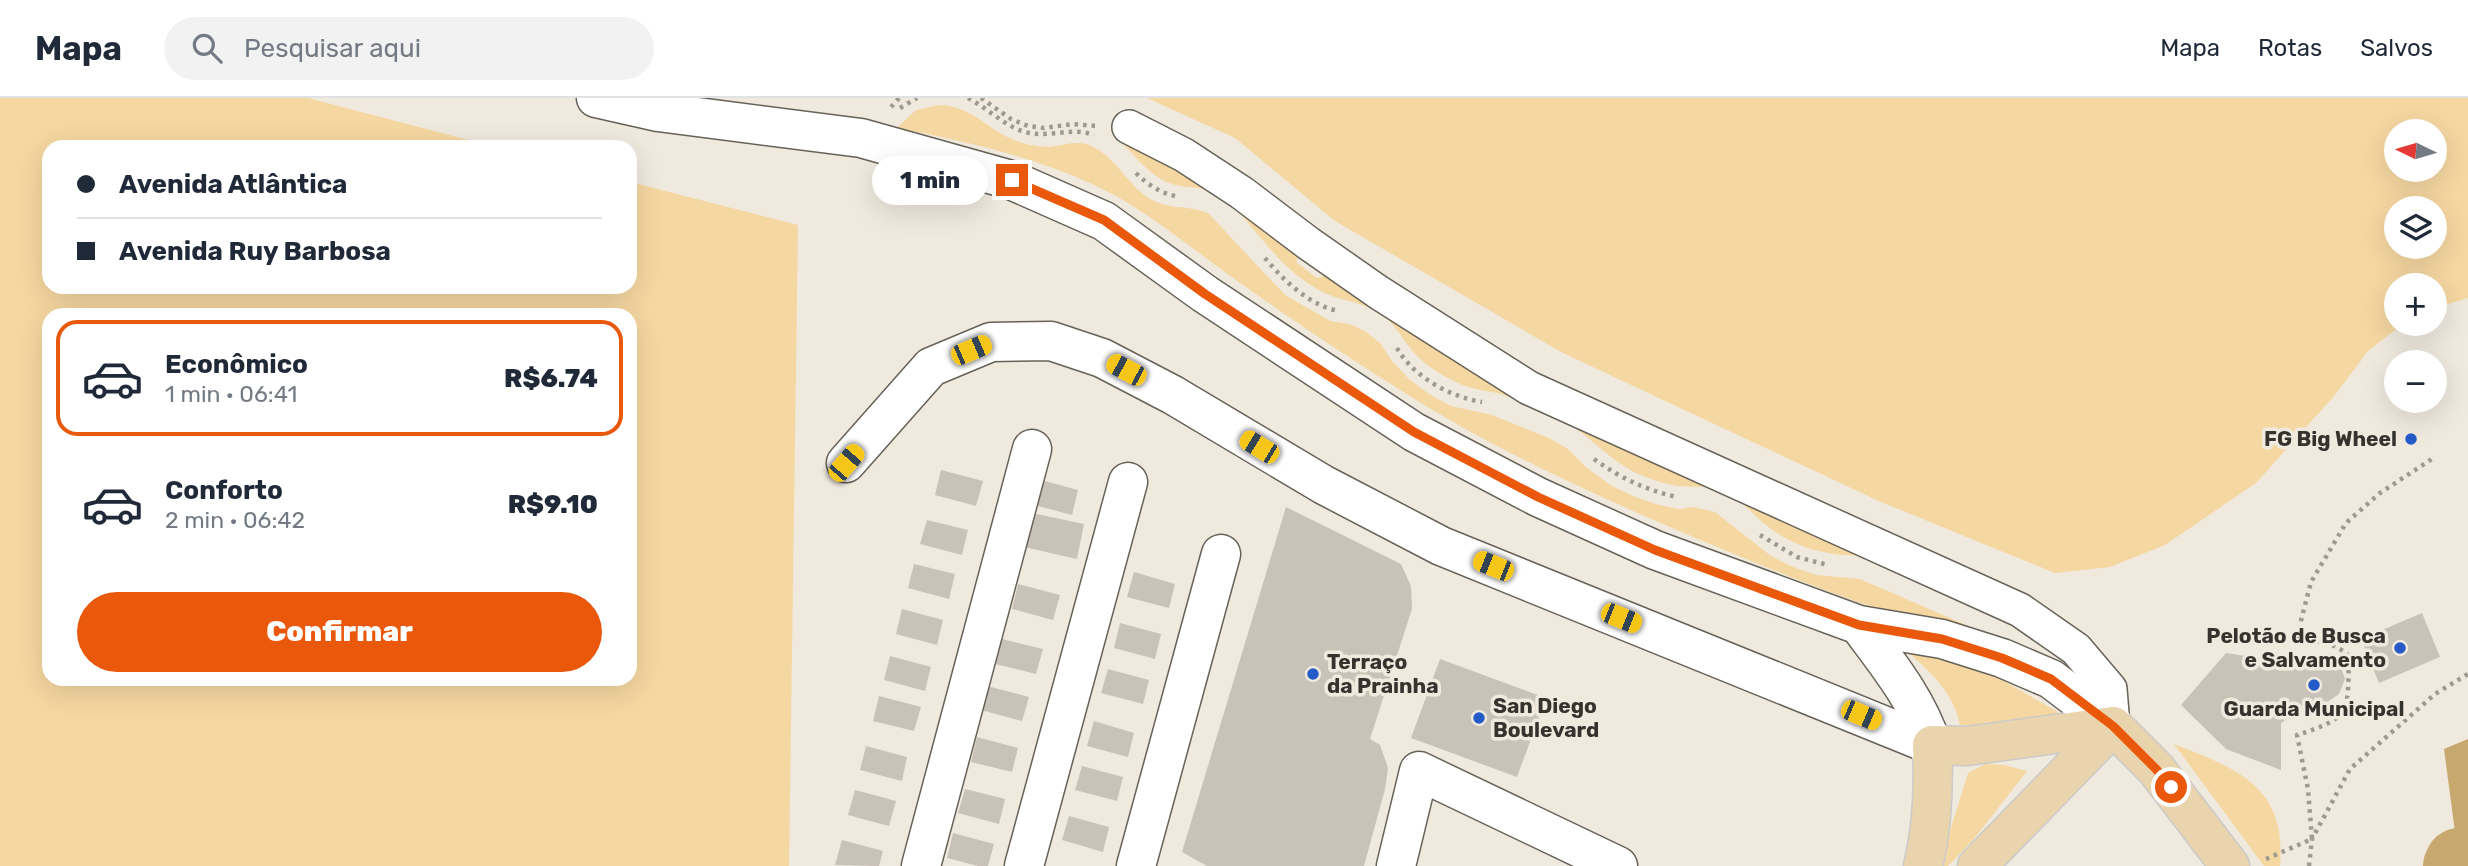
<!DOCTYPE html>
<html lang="pt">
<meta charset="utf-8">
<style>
:root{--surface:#fff;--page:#f2f2f3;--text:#1f2937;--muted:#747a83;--line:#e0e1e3;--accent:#ea580c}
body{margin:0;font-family:Rubik,sans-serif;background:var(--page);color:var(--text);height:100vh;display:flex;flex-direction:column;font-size:26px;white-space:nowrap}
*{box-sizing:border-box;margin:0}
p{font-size:23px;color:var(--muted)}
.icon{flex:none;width:38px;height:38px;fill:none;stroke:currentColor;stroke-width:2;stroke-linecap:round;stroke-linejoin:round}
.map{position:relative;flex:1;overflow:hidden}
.sheet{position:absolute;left:42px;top:210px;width:595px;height:378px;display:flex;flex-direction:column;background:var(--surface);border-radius:21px;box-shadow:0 7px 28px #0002}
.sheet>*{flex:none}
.hud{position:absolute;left:42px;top:42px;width:595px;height:154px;border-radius:21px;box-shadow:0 7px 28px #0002;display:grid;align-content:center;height:154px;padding:0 35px;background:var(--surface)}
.needle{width:46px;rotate:275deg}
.controls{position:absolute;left:2384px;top:21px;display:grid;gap:14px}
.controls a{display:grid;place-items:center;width:63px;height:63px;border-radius:50%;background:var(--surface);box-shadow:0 7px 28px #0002;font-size:35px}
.end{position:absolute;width:32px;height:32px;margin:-16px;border:9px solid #ea580c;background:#fff;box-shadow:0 0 0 4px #fff}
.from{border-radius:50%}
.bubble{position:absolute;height:49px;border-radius:24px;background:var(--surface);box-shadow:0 7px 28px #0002;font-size:23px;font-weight:800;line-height:49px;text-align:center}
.car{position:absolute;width:21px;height:42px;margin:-21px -10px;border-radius:9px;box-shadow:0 0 5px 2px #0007;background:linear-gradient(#f5c518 24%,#345 0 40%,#f5c518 0 76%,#345 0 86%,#f5c518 0)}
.hud b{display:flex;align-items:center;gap:24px;height:66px;font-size:26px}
.hud b+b{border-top:2px solid var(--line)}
.hud i{width:18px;height:18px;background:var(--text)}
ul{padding:12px 0 0;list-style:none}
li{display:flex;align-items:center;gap:21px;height:116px;margin:0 14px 10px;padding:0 21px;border:4px solid transparent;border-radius:21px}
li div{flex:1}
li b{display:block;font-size:26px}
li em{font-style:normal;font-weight:800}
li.current{border-color:var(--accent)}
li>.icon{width:63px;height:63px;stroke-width:1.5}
.action{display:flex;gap:14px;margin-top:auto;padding:14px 35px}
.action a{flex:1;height:80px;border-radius:42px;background:var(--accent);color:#fff;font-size:28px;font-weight:800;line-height:80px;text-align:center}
header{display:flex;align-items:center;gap:42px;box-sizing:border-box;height:98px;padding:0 35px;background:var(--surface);border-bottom:2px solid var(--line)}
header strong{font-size:33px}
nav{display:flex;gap:38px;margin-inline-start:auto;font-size:24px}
.search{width:490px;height:63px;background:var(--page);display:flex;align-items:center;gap:18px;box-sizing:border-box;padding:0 24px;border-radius:38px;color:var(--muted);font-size:26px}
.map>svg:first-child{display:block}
.green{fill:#f5d7a1;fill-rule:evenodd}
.water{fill:#c7a86e}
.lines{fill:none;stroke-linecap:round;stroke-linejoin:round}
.river{stroke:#c7a86e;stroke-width:68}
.building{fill:#c9c2b8}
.pedestrian-casing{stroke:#676258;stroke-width:36}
.minor-casing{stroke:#676258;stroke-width:41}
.secondary-casing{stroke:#676258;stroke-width:41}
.primary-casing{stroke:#cbcac9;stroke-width:41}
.path{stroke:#9e9991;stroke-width:4.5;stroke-dasharray:3.5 5;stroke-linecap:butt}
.pedestrian{stroke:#fff;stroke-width:33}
.minor{stroke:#fff;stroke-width:38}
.secondary{stroke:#fff;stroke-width:38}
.primary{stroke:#ead4ad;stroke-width:38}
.route{stroke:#ea580c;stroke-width:9}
.poi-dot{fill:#245bc9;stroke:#efe9de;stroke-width:2.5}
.labels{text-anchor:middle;stroke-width:7;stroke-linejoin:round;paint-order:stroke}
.poi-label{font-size:21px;font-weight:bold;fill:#36332f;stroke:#efe9de;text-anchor:end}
</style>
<header>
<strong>Mapa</strong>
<div class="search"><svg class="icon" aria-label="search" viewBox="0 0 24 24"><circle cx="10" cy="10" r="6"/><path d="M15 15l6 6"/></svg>Pesquisar aqui</div>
<nav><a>Mapa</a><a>Rotas</a><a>Salvos</a></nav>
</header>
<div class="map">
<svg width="2468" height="768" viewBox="0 0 2468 768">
<rect width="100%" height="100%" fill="#efe9de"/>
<!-- green -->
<path class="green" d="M 0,0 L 308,0 L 495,49 L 49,49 L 49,189 L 630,189 L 630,84 L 798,127 L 789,768 L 0,768 ZM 630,217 L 630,581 L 49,581 L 49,217 Z
M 1147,0 L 2468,0 L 2468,200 L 2434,210 L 2434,187 L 2396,187 L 2396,226 L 2403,226 L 2368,253 L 2335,297 L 2256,385 L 2165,447 L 2110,469 L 2055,475 L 1881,404 L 1563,255 L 1335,123 L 1235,40 ZM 2396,33 L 2434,33 L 2434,72 L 2396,72 ZM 2396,110 L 2434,110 L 2434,149 L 2396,149 Z
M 940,7 C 973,9 984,29 1012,41 C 1022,46 1037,49 1049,49 C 1062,48 1072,43 1086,46 C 1111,53 1126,84 1147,99 C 1166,112 1188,107 1208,115 L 1285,197 L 1330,223 L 1350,226 L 1366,234 L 1380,245 L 1392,263 L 1409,281 L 1429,296 L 1451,308 L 1492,317 L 1549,340 L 1568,351 L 1587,370 L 1612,388 L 1633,398 L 1655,406 L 1679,411 L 1693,409 L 1715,414 L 1771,458 L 1793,469 L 1816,477 L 1860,481 L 2012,547 C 1914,529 1809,487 1717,449 C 1610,404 1503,357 1405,295 C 1345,257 1286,218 1229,177 C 1186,146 1142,109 1094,87 C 1032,58 964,43 897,30 L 916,12 Z
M 1110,32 L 1120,33 C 1185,67 1245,105 1303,152 L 1296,164 L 1317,180 L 1332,175 L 1448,251 L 1524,297 L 2016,520 L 2055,547 L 1865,458 C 1828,458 1795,451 1766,427 C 1752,416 1742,402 1725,394 C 1709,386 1695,390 1679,388 C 1667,387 1654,382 1643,378 C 1611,365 1590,337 1561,321 C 1541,311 1518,301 1497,295 C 1483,292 1469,291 1456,284 C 1439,276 1422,265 1410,250 C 1400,237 1393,223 1378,214 C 1360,203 1338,203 1319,192 C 1282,172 1257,134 1230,103 C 1206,85 1196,93 1172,86 C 1148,79 1128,49 1110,32 Z
M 1908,554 L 1944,557 L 1986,573 L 2058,614 L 2063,625 L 2052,629 L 1960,627 C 1953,594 1932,576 1908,554 Z
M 2174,646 C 2237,671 2287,688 2280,768 L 2264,768 Z
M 1985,666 L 2004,667 L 2027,673 L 1974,741 L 1948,768 L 1939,768 L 1968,675 Z"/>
<!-- water -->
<path class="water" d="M 2468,641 L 2468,759 L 2459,764 L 2444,651 Z"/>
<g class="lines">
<!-- river -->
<path class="river" d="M 2457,768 L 2459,764"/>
</g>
<!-- building -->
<path class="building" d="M 941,372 L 983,383 L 976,408 L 935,397 Z
M 1037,381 L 1078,392 L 1072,417 L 1030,406 Z
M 1286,409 L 1401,466 L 1411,488 L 1412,511 L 1370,641 L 1380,647 L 1388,670 L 1385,691 L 1364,768 L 1207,768 L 1182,754 Z
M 1032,415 L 1084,426 L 1077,461 L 1024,449 Z
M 927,422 L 968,432 L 962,457 L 920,446 Z
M 914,466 L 955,476 L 949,501 L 908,490 Z
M 1134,474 L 1175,486 L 1169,510 L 1127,499 Z
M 1018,486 L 1060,497 L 1053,522 L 1012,511 Z
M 902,511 L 943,522 L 937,547 L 896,536 Z
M 2422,515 L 2440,559 L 2379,585 L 2361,541 Z
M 1120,525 L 1161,536 L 1155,561 L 1114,550 Z
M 1002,541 L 1043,551 L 1036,576 L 995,566 Z
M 2226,555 L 2298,566 L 2311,557 L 2327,556 L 2340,566 L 2345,581 L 2339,596 L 2326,605 L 2310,605 L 2281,625 L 2281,672 L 2226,651 L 2181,607 Z
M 890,558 L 931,569 L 925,593 L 884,582 Z
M 1440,561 L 1546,600 L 1517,679 L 1411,640 Z
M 1108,571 L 1149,582 L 1143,606 L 1101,595 Z
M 987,588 L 1029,599 L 1022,623 L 981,612 Z
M 879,598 L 921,609 L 914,633 L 873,623 Z
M 1094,623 L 1134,635 L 1128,659 L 1087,648 Z
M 977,639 L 1018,650 L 1012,674 L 971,664 Z
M 866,648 L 907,659 L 902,683 L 860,672 Z
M 1082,668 L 1123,679 L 1117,703 L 1075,692 Z
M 965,691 L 1005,701 L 999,726 L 958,715 Z
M 855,692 L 896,703 L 889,728 L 848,717 Z
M 1069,718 L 1109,729 L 1103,754 L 1062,742 Z
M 953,735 L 994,746 L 988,768 L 978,768 L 947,760 Z
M 842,742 L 883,753 L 879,768 L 835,767 Z"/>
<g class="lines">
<defs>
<path id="pedestrian" d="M 1129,29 L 1184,57 L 1242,95 L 1308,145 L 1378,194 L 1529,290 L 2020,512 L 2076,551 L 2110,591 L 2113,628"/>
<path id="minor" d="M 846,365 L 931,269 L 991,244 L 1051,243 L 1102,260 L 1173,297 L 1324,387 L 1441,448 L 1932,647
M 921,768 L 1032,351
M 1024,768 L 1128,384
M 1136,768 L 1221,456
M 1396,768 L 1419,673 L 1618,768"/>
<path id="secondary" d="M 596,0 L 658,14 L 861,40 L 1011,82 L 1104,123 L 1205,196 L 1414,334 L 1538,399 L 1655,452 L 1859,527 L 1942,541 L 2002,560 L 2051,581 L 2113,628
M 1859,527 C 1887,565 1917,601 1932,647"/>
<path id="primary" d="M 2113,628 L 2156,671 L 2230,768
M 1923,768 C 1933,727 1934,688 1932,647 L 1967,648 L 2113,628
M 1977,768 L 2113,628"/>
</defs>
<!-- pedestrian casing -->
<use href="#pedestrian" class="pedestrian-casing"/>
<!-- minor casing -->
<use href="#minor" class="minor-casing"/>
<!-- secondary casing -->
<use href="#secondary" class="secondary-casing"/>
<!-- primary casing -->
<use href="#primary" class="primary-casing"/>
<!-- path -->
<path class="path" d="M 968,0 C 989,11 1006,30 1029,35 C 1052,39 1072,29 1094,37
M 981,0 L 1011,21 L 1028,28 L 1044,30 L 1073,26 L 1096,28
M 891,9 L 899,0
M 900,10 L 917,0
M 1136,75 C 1149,88 1162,96 1180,99
M 1265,160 C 1283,182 1310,208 1339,213
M 1397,250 C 1413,279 1451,299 1482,304
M 1594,361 C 1620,380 1646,392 1677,399
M 1760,437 L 1797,459 L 1828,467
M 2266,761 L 2312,741 L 2308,691 L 2297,637 C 2354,619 2347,613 2349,558 C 2333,543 2317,543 2296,542 L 2311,484 L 2346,425 L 2380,395 L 2435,359
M 2309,768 L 2312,741 L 2350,671 L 2435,596 L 2468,576"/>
<!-- pedestrian -->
<use href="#pedestrian" class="pedestrian"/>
<!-- minor -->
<use href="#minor" class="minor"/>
<!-- secondary -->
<use href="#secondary" class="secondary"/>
<!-- primary -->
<use href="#primary" class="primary"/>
</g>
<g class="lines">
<!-- route -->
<path class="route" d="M 1012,82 L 1104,122 L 1205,196 L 1414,334 L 1538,399 L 1655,452 L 1859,527 L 1942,541 L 2002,560 L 2051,581 L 2113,628 L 2156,671 L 2171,689"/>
</g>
<!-- markers -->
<g class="poi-dot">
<circle cx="2411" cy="341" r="7"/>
<circle cx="2400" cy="550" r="7"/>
<circle cx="1313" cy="576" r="7"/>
<circle cx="2314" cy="587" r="7"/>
<circle cx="1479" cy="620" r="7"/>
</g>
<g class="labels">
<!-- poi labels -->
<g class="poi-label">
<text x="2397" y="348">FG Big Wheel</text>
<text x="2386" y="545">Pelotão de Busca<tspan x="2386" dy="24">e Salvamento</tspan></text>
<text x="1327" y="571" text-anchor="start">Terraço<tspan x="1327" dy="24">da Prainha</tspan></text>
<text x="1493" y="615" text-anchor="start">San Diego<tspan x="1493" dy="24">Boulevard</tspan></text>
<text x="2314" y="618" text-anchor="middle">Guarda Municipal</text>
</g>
</g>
</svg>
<div class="controls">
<a><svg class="needle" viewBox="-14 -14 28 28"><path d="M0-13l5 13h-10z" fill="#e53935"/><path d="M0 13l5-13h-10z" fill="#747a83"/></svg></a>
<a><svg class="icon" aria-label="layers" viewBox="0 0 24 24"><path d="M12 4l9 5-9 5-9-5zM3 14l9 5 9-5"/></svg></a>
<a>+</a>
<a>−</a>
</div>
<i class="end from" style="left:2171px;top:689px"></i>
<i class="end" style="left:1012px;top:82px"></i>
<div class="bubble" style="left:872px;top:58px;width:116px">1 min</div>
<i class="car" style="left:971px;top:252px;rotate:67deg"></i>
<i class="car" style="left:1126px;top:272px;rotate:298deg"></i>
<i class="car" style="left:1259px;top:349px;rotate:301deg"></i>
<i class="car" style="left:846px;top:365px;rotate:41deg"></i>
<i class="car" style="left:1493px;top:468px;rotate:292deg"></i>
<i class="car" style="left:1621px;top:520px;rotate:112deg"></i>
<i class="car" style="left:1861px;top:617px;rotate:113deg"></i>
<div class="hud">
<b><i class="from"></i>Avenida Atlântica</b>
<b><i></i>Avenida Ruy Barbosa</b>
</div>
<section class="sheet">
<ul>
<li class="current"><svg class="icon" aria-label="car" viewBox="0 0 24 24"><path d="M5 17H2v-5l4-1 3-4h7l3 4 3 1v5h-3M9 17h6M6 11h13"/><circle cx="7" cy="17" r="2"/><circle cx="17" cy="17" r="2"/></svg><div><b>Econômico</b><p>1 min · 06:41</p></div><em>R$6.74</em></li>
<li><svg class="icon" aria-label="car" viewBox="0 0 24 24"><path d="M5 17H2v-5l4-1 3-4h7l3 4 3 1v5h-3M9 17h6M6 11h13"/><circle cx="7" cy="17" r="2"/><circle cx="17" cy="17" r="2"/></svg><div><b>Conforto</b><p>2 min · 06:42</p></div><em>R$9.10</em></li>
</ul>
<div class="action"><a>Confirmar</a></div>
</section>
</div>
